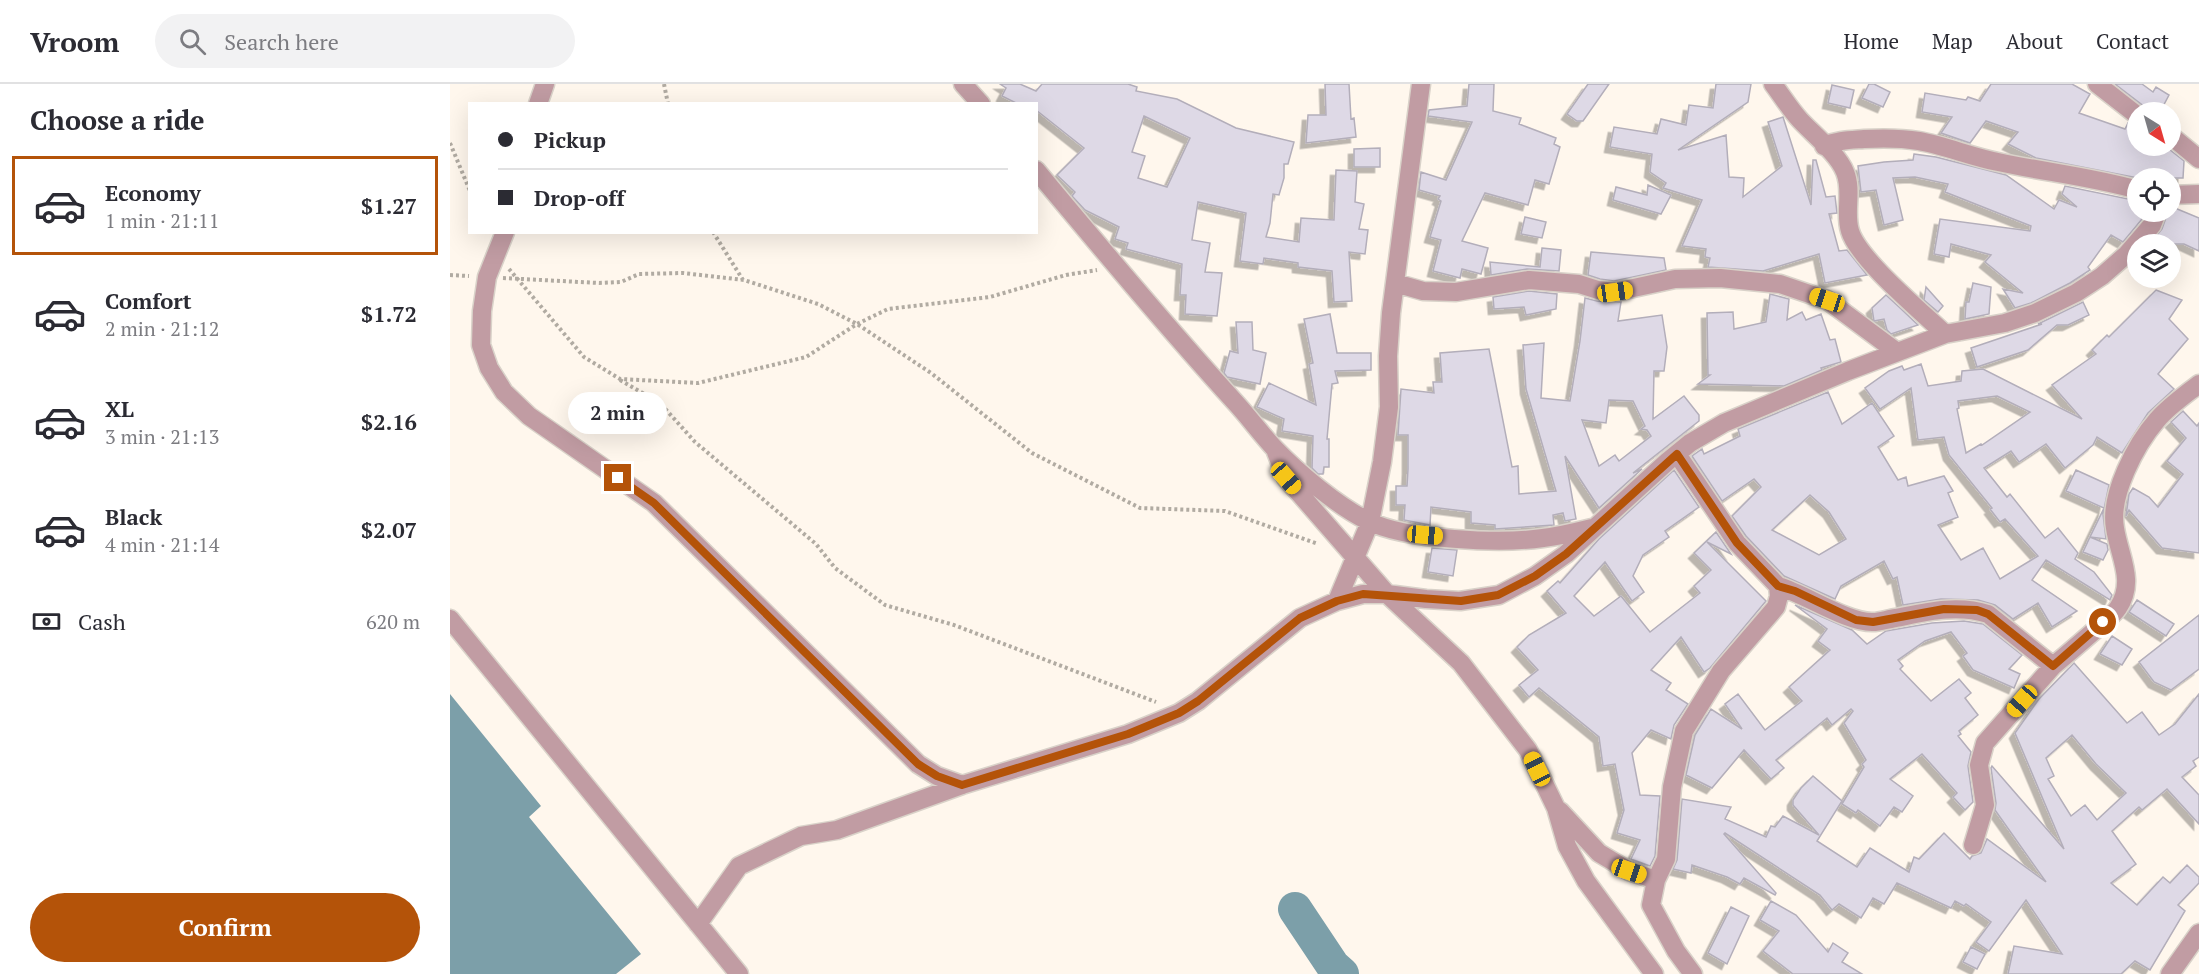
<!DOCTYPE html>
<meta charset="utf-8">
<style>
:root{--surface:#fff;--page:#f2f2f3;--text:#2b2b33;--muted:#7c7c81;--line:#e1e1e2;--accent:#b45309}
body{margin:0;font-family:"PT Serif",serif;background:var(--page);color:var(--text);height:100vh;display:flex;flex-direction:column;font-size:22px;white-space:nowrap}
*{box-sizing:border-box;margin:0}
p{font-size:20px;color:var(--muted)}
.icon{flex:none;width:33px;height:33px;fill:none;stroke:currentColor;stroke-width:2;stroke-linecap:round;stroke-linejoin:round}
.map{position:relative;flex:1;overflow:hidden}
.drawer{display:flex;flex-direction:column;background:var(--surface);width:450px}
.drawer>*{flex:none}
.top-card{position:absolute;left:18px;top:18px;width:570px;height:132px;border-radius:0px;box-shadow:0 6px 24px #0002;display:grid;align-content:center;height:132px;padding:0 30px;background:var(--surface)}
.needle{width:39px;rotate:143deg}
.buttons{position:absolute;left:1677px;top:18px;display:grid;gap:12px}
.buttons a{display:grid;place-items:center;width:54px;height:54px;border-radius:50%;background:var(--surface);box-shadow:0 6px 24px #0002;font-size:30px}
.end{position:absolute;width:27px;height:27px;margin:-14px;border:8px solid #b45309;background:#fff;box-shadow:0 0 0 3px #fff}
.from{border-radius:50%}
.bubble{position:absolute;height:42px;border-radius:21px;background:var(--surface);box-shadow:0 6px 24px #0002;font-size:20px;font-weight:800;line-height:42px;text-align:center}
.car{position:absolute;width:18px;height:36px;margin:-18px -9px;border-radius:8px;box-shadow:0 0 4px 2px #0007;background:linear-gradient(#f5c518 24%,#345 0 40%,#f5c518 0 76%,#345 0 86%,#f5c518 0)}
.top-card b{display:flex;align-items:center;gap:21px;height:57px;font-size:22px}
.top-card b+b{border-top:2px solid var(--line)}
.top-card i{width:15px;height:15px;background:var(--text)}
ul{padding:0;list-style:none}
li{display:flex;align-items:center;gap:18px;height:99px;margin:0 12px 9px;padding:0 18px;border:3px solid transparent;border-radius:0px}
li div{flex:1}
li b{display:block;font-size:22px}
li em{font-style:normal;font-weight:800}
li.current{border-color:var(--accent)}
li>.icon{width:54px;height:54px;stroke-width:1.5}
h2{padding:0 30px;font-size:27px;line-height:72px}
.pay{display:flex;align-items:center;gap:15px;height:66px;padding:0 30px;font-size:22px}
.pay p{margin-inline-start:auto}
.action{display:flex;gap:12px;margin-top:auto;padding:12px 30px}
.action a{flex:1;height:69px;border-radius:36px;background:var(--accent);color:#fff;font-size:24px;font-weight:800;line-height:69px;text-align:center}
header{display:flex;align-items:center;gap:36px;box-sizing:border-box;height:84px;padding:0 30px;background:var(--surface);border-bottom:2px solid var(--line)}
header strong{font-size:28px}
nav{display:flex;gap:33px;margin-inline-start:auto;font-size:21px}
.search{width:420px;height:54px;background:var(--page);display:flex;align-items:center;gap:15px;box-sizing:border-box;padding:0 21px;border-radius:33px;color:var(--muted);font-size:22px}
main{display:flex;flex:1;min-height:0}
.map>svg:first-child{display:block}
.water{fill:#7c9fa9}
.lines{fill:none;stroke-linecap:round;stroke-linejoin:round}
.river{stroke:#7c9fa9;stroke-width:34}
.building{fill:#ded9e6;stroke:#b3aeba;stroke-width:1.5;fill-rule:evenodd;filter:url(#shadow)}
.street-casing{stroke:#d9d2c9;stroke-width:21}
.path{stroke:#b1aba2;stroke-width:4;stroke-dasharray:3 3;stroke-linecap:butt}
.street{stroke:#c19ca3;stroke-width:18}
.route{stroke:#b45309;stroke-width:8}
</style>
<header>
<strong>Vroom</strong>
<div class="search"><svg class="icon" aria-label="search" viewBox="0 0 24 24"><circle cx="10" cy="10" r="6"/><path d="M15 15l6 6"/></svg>Search here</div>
<nav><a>Home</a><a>Map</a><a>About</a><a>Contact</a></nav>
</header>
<main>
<section class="drawer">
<h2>Choose a ride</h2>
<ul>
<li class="current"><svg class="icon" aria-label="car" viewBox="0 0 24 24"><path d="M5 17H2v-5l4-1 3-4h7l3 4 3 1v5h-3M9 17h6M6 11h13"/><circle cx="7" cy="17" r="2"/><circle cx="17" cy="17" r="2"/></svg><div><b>Economy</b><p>1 min · 21:11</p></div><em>$1.27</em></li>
<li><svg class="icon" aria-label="car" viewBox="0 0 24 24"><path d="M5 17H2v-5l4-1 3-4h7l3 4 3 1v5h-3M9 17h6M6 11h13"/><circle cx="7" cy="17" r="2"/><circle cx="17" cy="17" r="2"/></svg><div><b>Comfort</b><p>2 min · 21:12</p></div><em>$1.72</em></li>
<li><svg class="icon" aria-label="car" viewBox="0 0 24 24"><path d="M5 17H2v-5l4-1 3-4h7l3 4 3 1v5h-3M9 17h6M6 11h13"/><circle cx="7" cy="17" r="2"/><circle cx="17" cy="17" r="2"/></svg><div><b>XL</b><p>3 min · 21:13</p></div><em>$2.16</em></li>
<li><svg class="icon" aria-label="car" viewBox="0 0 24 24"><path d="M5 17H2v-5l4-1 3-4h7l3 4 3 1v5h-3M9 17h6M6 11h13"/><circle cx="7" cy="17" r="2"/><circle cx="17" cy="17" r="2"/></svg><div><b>Black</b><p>4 min · 21:14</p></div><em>$2.07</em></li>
</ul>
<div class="pay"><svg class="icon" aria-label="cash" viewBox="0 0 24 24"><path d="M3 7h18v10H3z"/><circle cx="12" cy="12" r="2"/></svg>Cash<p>620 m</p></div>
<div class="action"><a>Confirm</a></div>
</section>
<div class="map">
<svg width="1749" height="890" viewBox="0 0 1749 890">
<defs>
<filter id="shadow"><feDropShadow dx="-5.5" dy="5.5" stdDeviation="0" flood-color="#0004"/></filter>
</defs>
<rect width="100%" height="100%" fill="#fff7ed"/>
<!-- water -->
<path class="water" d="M 0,610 L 91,722 L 79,733 L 191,870 L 166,890 L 0,890 Z"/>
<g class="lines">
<!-- river -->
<path class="river" d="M 845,825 L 883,882 L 892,890"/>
</g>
<!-- building -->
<path class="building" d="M 550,0 L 570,0 L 586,7 L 592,0 L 678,0 L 687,3 L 686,7 L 727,15 L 786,44 L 844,58 L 838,80 L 834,80 L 834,94 L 829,111 L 823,110 L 820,139 L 816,153 L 849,158 L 851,134 L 884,136 L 886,86 L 907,87 L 905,118 L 914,120 L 909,145 L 918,146 L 915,170 L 899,168 L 902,217 L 884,218 L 882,187 L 848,183 L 848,179 L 814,174 L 813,180 L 790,177 L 796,129 L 748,118 L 742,156 L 760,159 L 755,188 L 772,189 L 767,232 L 735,230 L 736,211 L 730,211 L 732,180 L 676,165 L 678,159 L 665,155 L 669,143 L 635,126 L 622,112 L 625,108 L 607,91 L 634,64 L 586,26 L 586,20 L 568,20 L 552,12 L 556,4 ZM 694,32 L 740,54 L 717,103 L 688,94 L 695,72 L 682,68 Z
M 875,0 L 899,0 L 901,35 L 904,34 L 906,53 L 856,59 L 858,31 L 876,31 Z
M 1019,0 L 1044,0 L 1043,27 L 1071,34 L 1069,40 L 1106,54 L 1104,60 L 1110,63 L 1099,100 L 1085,96 L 1078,121 L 1035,109 L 1012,157 L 1038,164 L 1031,190 L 1012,185 L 1010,194 L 983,187 L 991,156 L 980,153 L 991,117 L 988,115 L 990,112 L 969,106 L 971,88 L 996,96 L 1022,38 L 978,32 L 979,26 L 1017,22 Z
M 1138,0 L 1159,0 L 1133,37 L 1127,37 L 1117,30 Z
M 1266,0 L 1301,0 L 1298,18 L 1228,66 L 1276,51 L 1279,93 L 1294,94 L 1293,113 L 1332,82 L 1318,38 L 1333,33 L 1361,121 L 1363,76 L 1366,76 L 1376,113 L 1385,112 L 1387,129 L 1379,130 L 1389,167 L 1397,166 L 1417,191 L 1375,199 L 1369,170 L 1313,187 L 1258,183 L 1260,174 L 1255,173 L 1256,165 L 1232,162 L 1252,116 L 1213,104 L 1216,99 L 1200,88 L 1202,70 L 1160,63 L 1164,43 L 1207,50 L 1211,35 L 1236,41 L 1239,21 L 1263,24 Z
M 1419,0 L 1424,0 L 1440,8 L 1433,23 L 1412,14 Z
M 1541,0 L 1622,0 L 1640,10 L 1629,29 L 1675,45 L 1678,39 L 1688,43 L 1688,62 L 1715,62 L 1734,77 L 1733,94 L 1688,94 L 1586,74 L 1558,60 L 1568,48 L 1536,37 L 1520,59 L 1491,49 L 1502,33 L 1472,28 L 1475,9 L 1516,16 L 1518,13 L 1530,17 Z
M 1665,0 L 1692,0 L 1703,8 L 1706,3 L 1719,11 L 1710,28 L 1699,28 L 1695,23 Z
M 1382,1 L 1404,6 L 1400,24 L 1378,19 Z
M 930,64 L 930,83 L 904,83 L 904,65 Z
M 1464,70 L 1486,73 L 1556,91 L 1604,125 L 1609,116 L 1627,123 L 1612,110 L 1615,102 L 1688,117 L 1688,128 L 1695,128 L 1692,135 L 1673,158 L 1661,151 L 1638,183 L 1640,186 L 1620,199 L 1581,219 L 1565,224 L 1553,205 L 1573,209 L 1535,178 L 1541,171 L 1501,160 L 1499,173 L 1484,170 L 1490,135 L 1580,147 L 1581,142 L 1495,108 L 1498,100 L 1465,93 L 1443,94 L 1453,136 L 1434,141 L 1426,106 L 1411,108 L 1408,82 L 1434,78 L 1463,76 Z
M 1198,101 L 1221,111 L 1211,130 L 1163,116 L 1166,103 L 1197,111 Z
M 1720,122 L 1749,134 L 1749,167 L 1734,160 L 1700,160 L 1712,145 L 1718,128 L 1720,128 Z
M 1075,133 L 1096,138 L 1092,154 L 1071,150 Z
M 1092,164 L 1111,166 L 1109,187 L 1077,185 L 1041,191 L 1040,178 L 1090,183 Z
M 1141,168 L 1214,174 L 1216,186 L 1164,197 L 1150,195 L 1138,191 Z
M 1523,199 L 1541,203 L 1539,230 L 1515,235 L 1516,218 L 1519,218 Z
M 1476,203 L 1493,222 L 1488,228 L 1474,216 Z
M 1706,206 L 1732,216 L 1719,235 L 1738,255 L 1708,290 L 1724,305 L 1698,329 L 1672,369 L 1647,353 L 1643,361 L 1615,384 L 1596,360 L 1569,378 L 1561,367 L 1534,384 L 1557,413 L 1560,410 L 1595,454 L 1608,444 L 1628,469 L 1625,475 L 1644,488 L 1662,511 L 1660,516 L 1596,476 L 1582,496 L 1627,527 L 1602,543 L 1588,519 L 1563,535 L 1545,521 L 1528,516 L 1491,515 L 1453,521 L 1447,493 L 1443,495 L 1434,477 L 1391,502 L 1385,515 L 1334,492 L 1296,452 L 1282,432 L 1311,403 L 1304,395 L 1272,417 L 1242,372 L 1252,365 L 1254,370 L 1290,352 L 1288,345 L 1378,308 L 1392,340 L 1422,319 L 1444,352 L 1428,363 L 1448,396 L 1456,393 L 1458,402 L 1494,392 L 1503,407 L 1498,409 L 1508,433 L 1488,441 L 1511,476 L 1533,464 L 1550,495 L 1588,472 L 1555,435 L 1550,438 L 1540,425 L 1542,424 L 1499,371 L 1494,353 L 1468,356 L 1461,304 L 1430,325 L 1415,304 L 1439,287 L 1452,282 L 1454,286 L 1471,280 L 1478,302 L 1511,297 L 1512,287 L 1533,285 L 1632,335 L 1602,301 L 1646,270 L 1642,266 L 1657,251 L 1659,253 ZM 1547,312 L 1580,328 L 1532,361 L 1531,360 L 1516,369 L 1507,325 L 1509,324 L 1508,317 ZM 1360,411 L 1379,428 L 1396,455 L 1369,471 L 1322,446 Z
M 1079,207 L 1107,210 L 1106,225 L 1076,231 L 1074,223 L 1044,225 L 1043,213 Z
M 1320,210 L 1339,215 L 1337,236 L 1352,228 L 1356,236 L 1371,230 L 1380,256 L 1385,255 L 1391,278 L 1371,284 L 1372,286 L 1334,302 L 1248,300 L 1260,291 L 1258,291 L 1257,229 L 1283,228 L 1284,245 L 1316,238 Z
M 1436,211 L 1449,223 L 1468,241 L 1441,250 L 1437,246 L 1434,235 L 1424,237 L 1422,224 Z
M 1135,214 L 1147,217 L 1171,218 L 1168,237 L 1212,231 L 1217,263 L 1214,287 L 1204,287 L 1203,335 L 1234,312 L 1249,331 L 1249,337 L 1183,389 L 1192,385 L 1149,424 L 1115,372 L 1126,435 L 1115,437 L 1113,429 L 1103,431 L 1104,441 L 1045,445 L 1045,441 L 1021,439 L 1021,428 L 981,423 L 980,441 L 954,436 L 955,421 L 946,421 L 946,402 L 957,402 L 958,385 L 958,351 L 948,351 L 951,305 L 984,309 L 983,298 L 992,298 L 990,269 L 1039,265 L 1062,383 L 1068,382 L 1069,410 L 1106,407 L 1076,305 L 1073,261 L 1094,259 L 1091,314 L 1120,317 L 1130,257 ZM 1159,316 L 1183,317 L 1195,342 L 1191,345 L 1197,346 L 1201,352 L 1169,377 L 1165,371 L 1149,382 L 1132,336 L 1156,339 Z
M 1633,218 L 1639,231 L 1618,241 L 1607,241 L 1578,266 L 1527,283 L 1521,264 L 1592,240 L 1588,240 Z
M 880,230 L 887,269 L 921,269 L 921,286 L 885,287 L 888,299 L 882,300 L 877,355 L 879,355 L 879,383 L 874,383 L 873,390 L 868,390 L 862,384 L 863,352 L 832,347 L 834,335 L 807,323 L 819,299 L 866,321 L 859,280 L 863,279 L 854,235 Z
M 786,238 L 802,238 L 803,266 L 816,269 L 810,300 L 777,293 L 774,289 L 780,267 L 788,269 Z
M 1733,327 L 1747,342 L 1749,339 L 1749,469 L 1712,464 L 1679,426 L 1676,432 L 1679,410 L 1683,404 L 1699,413 L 1708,423 L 1733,390 L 1717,377 L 1736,354 L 1721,338 Z
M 1224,386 L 1249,423 L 1215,447 L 1219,453 L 1193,471 L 1183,492 L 1194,508 L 1182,517 L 1155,478 L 1124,512 L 1144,532 L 1171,512 L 1200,548 L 1250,509 L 1244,502 L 1261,486 L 1244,469 L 1266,448 L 1281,470 L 1257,458 L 1316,517 L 1260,584 L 1254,588 L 1231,553 L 1201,586 L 1221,599 L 1216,606 L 1238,620 L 1224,641 L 1221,655 L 1201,646 L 1182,669 L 1190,711 L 1210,712 L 1205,772 L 1200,782 L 1181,775 L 1190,756 L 1167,749 L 1174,726 L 1165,680 L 1153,682 L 1149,653 L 1089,604 L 1079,613 L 1069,601 L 1088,586 L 1067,563 L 1079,551 L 1116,529 L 1097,507 L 1108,497 L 1110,499 L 1149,455 Z
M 1626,386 L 1659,401 L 1653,430 L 1656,455 L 1640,453 L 1654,424 L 1616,407 Z
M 1640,453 L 1657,460 L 1658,466 L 1653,476 L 1633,468 Z
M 982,464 L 1007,466 L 1003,492 L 978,488 Z
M 1687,516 L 1724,540 L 1716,552 L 1679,528 Z
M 1345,521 L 1402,546 L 1417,560 L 1436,547 L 1482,539 L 1514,537 L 1533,540 L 1572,571 L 1559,585 L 1570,590 L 1564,604 L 1523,586 L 1513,572 L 1517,569 L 1501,548 L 1475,557 L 1448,576 L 1453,582 L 1450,585 L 1481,617 L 1509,595 L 1521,609 L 1515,614 L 1528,631 L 1509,647 L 1511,650 L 1508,652 L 1521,668 L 1518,682 L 1523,718 L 1515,726 L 1503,713 L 1507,709 L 1472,670 L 1440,695 L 1463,712 L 1452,728 L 1444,723 L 1430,742 L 1408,726 L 1406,729 L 1392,720 L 1414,683 L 1412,680 L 1416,676 L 1394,639 L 1403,627 L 1401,625 L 1382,641 L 1377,634 L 1326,676 L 1334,684 L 1321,695 L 1294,666 L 1262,704 L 1236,691 L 1245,651 L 1261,625 L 1292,645 L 1275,620 L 1288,610 L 1315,646 L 1352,617 L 1339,603 L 1380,566 L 1368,557 L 1377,545 Z
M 1749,531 L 1749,585 L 1721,606 L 1704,598 L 1689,578 Z
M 1662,552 L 1682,565 L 1672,581 L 1650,570 Z
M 1624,579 L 1677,639 L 1692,628 L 1709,651 L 1725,640 L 1749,610 L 1749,673 L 1743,677 L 1746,682 L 1732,693 L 1749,711 L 1749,740 L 1717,705 L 1692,726 L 1689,723 L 1662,747 L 1686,780 L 1661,799 L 1687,821 L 1713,793 L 1720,799 L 1737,781 L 1749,793 L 1749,799 L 1728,821 L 1735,827 L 1700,886 L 1685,877 L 1671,890 L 1558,890 L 1564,862 L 1612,870 L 1576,816 L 1539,867 L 1526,858 L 1541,838 L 1516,820 L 1514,822 L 1505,817 L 1501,824 L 1447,799 L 1434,820 L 1423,814 L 1411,834 L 1389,820 L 1382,826 L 1370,811 L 1275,749 L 1274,750 L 1326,809 L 1325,811 L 1294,794 L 1290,800 L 1277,793 L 1242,781 L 1241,789 L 1223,785 L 1227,776 L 1232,715 L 1281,723 L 1275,735 L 1316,753 L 1321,742 L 1325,743 L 1333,732 L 1369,751 L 1343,721 L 1343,716 L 1351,704 L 1363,692 L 1392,717 L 1367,757 L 1407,783 L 1420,764 L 1459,788 L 1464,773 L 1469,775 L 1494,749 L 1520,775 L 1522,772 L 1531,769 L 1537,755 L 1596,798 L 1545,726 L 1546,719 L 1541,684 L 1542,682 L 1614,765 L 1565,649 L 1589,615 ZM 1622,651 L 1646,680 L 1676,709 L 1647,736 L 1635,721 L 1621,732 L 1598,695 L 1604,692 L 1596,674 Z
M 1321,817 L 1346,831 L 1378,868 L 1383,859 L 1398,869 L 1392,878 L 1412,890 L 1343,890 L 1313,867 L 1329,847 L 1310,836 Z
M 1281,823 L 1299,832 L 1277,880 L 1258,869 Z
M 1521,863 L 1535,870 L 1527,885 L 1513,878 Z"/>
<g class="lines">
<defs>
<path id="street" d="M 513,0 L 531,20
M 1323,0 C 1332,12 1340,25 1350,36 C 1364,51 1388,70 1395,88 C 1403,107 1394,128 1400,147 C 1408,175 1472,228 1495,250
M 1647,0 L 1688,32
M 88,20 L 95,0
M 1720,51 L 1749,75
M 1374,62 C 1387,56 1400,56 1414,55 C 1432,54 1451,54 1469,57 C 1496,62 1522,73 1548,78 C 1595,88 1642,93 1688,106
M 586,86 C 651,164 716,242 784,317 C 798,332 811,350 825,365 C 848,389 889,423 918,437 C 956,456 1051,460 1093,454 C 1109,452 1126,448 1142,444
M 1720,111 L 1749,110
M 55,148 L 37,193 L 32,227 L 31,261 L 39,284 L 54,308 L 79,332 L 204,419 L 468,680 L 487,692 L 512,701
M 945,199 L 973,207 L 1006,208 L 1079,196 L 1129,200 L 1148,206 L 1165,208 L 1225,195 L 1270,194 L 1330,200 L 1377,216 L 1447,268
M 826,368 L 836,394 L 937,510 L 1011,579 L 1078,666 L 1106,724 L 1117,762 L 1136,797 L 1204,890
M 1227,370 L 1287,459 L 1328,502 L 1329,512 L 1326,523 L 1271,587 L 1234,647 L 1222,703 L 1216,775 L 1206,796 L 1201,821 L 1226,867 L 1243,890
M 1328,502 C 1355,510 1398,539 1423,538 C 1430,538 1438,535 1446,534 C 1476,528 1507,520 1538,530 L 1603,582 L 1535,659 L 1529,681 L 1535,721 L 1523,761
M 887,517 L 920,438 L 932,378 L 939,323 L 938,272 L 941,229 L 971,0
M 0,535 L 289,890
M 1603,582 C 1620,568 1636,554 1652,540 C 1657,535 1664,530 1668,524 C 1686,497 1669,472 1665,444 C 1659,411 1686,360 1707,336 C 1719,322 1735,311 1749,300
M 1110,727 L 1149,769 L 1179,787 L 1206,796
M 248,840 L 289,782 L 351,752 L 387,746 L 512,701 L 678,650 L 729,629 L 748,617 L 850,534 L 887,517 L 913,510 L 937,510 L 976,515 L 1010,517 L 1049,511 L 1085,492 L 1116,470 L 1218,377 L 1240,359 L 1274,339 L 1398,287 L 1495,250 L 1555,239 L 1585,229 L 1626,209 L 1652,192 L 1677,170 L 1702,141 L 1707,128
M 1720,890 L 1749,849"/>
</defs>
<!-- street casing -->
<use href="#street" class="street-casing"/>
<!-- path -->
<path class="path" d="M 214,0 L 218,20
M 0,59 L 20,107
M 263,148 L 293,196
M 59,185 L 134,273 L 170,295 L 248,299 L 356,273 L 407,240 L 438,225 L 540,213 L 616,191 L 647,186
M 0,191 L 19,192
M 53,194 L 149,199 L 171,198 L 189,190 L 233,189 L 294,196 L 368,220 L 407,240 L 481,289 L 582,369 L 690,424 L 775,427 L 868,460
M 170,296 L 210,319 L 245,358 L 366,460 L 385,484 L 435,521 L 504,541 L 706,618"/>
<!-- street -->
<use href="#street" class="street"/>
</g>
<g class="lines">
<!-- route -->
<path class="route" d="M 168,394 L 204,419 L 468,680 L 487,692 L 512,701 L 678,650 L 729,629 L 748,617 L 850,534 L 887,517 L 913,510 L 1011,517 L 1048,511 L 1085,492 L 1116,470 L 1227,370 L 1287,459 L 1328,502 L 1345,507 L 1406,536 L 1423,538 L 1494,525 L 1527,526 L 1538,530 L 1603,582 L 1653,538"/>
</g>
</svg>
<div class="buttons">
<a><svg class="needle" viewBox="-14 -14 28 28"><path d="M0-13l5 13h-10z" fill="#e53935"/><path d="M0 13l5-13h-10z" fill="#7c7c81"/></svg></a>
<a><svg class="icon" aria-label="locate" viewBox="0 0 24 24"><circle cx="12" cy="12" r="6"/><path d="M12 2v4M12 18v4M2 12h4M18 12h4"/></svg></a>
<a><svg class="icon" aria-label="layers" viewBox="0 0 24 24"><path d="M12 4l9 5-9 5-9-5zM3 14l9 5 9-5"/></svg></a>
</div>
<i class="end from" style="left:1653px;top:538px"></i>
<i class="end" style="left:168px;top:394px"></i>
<div class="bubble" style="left:118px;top:308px;width:99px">2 min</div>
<i class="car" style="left:1165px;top:208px;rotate:82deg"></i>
<i class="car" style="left:1377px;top:216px;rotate:288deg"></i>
<i class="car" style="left:836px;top:394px;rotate:139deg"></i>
<i class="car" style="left:975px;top:451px;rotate:95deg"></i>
<i class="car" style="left:1572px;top:617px;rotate:221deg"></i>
<i class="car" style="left:1087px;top:685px;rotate:334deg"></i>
<i class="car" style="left:1179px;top:787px;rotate:109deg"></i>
<div class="top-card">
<b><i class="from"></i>Pickup</b>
<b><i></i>Drop-off</b>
</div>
</div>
</main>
